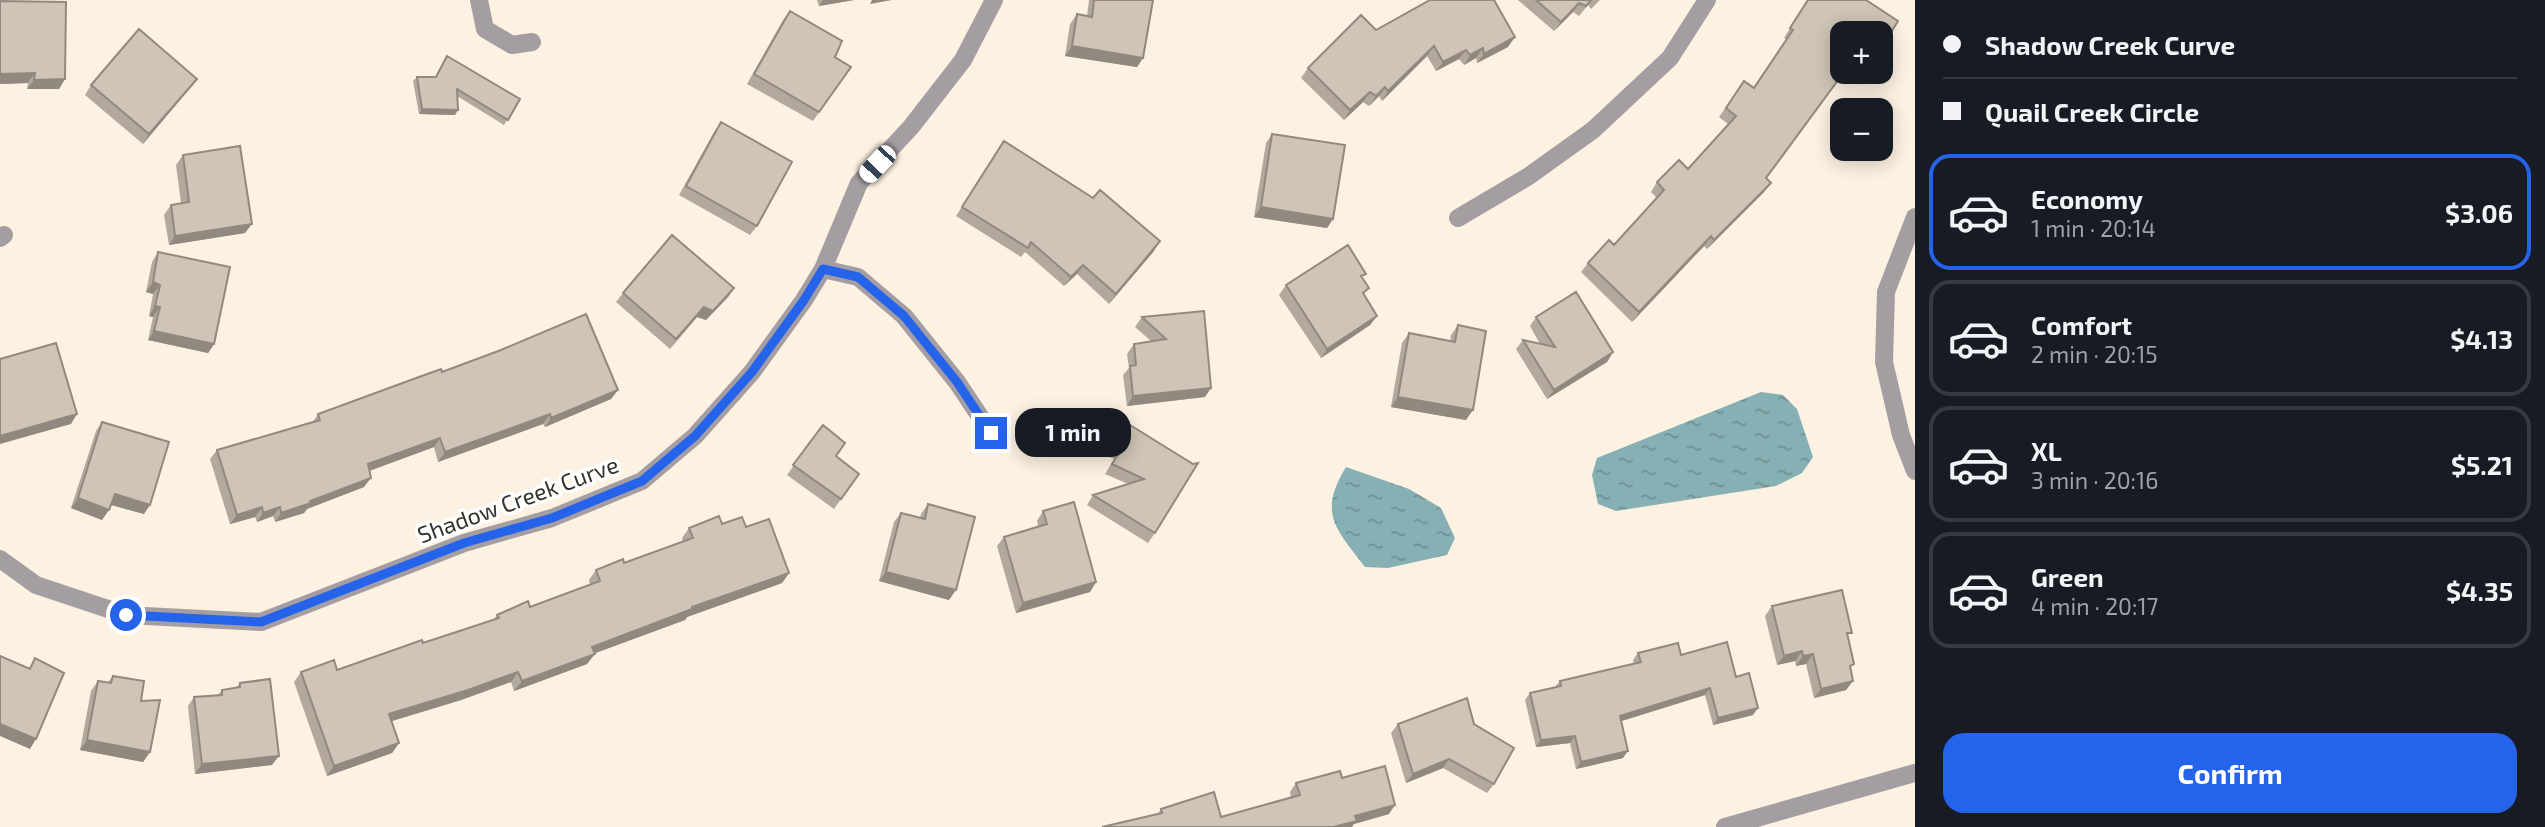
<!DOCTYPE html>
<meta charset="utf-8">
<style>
:root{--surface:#171b24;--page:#20242c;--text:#f1f3f6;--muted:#9ea1a6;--line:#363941;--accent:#2563eb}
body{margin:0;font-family:"Exo 2",sans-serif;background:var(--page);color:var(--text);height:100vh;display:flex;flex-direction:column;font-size:26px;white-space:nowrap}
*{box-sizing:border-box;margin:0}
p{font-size:23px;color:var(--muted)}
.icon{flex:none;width:38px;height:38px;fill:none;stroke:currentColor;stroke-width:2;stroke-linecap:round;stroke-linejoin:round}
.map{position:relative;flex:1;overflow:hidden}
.details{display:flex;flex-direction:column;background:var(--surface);width:630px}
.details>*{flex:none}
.guide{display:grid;align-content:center;height:154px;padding:0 28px;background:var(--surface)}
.controls{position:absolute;left:1830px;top:21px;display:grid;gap:14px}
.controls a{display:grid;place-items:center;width:63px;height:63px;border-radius:14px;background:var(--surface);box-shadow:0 4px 18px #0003;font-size:35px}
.end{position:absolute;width:32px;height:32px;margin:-16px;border:9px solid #2563eb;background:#fff;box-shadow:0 0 0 4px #fff}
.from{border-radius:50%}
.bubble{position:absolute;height:49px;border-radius:21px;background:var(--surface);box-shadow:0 4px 18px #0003;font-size:23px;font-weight:700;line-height:49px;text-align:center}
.car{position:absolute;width:21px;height:42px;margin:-21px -10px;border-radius:9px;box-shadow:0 0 5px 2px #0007;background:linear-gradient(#fff 24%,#345 0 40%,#fff 0 76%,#345 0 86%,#fff 0)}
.guide b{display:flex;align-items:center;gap:24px;height:66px;font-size:26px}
.guide b+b{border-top:2px solid var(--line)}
.guide i{width:18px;height:18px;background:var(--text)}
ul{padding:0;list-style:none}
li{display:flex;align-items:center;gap:21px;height:116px;margin:0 14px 10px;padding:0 14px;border:4px solid var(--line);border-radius:21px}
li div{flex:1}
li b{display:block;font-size:26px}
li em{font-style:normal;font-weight:700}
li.selected{border-color:var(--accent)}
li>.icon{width:63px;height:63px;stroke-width:1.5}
.cta{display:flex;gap:14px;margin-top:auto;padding:14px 28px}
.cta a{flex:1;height:80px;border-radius:21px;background:var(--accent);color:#fff;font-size:28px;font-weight:700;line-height:80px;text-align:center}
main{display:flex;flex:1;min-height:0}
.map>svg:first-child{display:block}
.water{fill:url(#water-ripples)}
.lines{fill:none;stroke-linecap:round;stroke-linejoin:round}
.service{stroke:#a49ea3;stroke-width:18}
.minor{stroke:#a49ea3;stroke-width:18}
.wall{fill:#b2a99c}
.shaded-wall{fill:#91897f}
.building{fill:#cfc4b5;stroke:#91897f;stroke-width:2}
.route{stroke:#2563eb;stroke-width:9}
.labels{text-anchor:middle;stroke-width:7;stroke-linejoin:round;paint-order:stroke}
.street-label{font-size:23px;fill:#35312b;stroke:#fff}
</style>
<main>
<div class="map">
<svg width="1915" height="827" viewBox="0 0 1915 827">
<defs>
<pattern id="water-ripples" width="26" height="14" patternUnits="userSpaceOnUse" patternTransform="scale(1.75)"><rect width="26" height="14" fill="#86b0b3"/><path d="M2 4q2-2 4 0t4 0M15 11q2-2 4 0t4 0" fill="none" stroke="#6e9092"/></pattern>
</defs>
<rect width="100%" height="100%" fill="#fdf1e2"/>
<!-- water -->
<path class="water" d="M 1761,392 L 1783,395 L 1797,409 L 1813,457 L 1802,473 L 1776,486 L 1616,511 L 1598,504 L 1592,475 L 1597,458 Z
M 1346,467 L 1409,489 L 1441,508 L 1455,538 L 1447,555 L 1388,568 L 1365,567 C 1335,528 1318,513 1346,467 Z"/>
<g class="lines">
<!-- service -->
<path class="service" d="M 479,0 L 485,29 L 512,45 L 532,42"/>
<!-- minor -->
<path class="minor" d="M 1915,217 L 1886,292 L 1884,362 L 1901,435 L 1915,471
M 1458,218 L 1529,176 L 1593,130 L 1670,58 L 1707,0
M 0,238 L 4,235
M 823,269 L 858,277 L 904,316 L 957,382 L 991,433
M 0,559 L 36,585 L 126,615 L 261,622 L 464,543 L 552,518 L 642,481 L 695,436 L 752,372 L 804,300 L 823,269 L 859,183 L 911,127 L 963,60 L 994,0
M 1725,827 L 1915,773"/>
</g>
<!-- wall -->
<path class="wall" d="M 817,0 L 854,0 L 819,6 Z
M 1089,0 L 1153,0 L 1143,58 L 1137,67 L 1065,56 L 1070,24 L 1077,14 L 1087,16 Z
M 1518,0 L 1600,0 L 1591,9 L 1588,5 L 1579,16 L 1573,12 L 1554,31 Z
M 1807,0 L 1866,0 L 1843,33 L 1843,72 L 1868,72 L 1859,84 L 1843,74 L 1766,178 L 1764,192 L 1707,249 L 1704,246 L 1632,322 L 1581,272 L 1588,263 L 1614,245 L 1657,198 L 1651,192 L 1657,182 L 1688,169 L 1728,124 L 1719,117 L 1744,81 L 1753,88 L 1786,39 L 1784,38 Z
M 0,1 L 65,79 L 59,89 L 27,89 L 28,83 L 0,84 Z
M 790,11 L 835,57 L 851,67 L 813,121 L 747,84 L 783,20 Z
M 1376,30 L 1508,47 L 1477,63 L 1476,58 L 1464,65 L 1459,59 L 1436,71 L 1427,56 L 1382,101 L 1379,96 L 1369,106 L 1363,102 L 1344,120 L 1301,78 L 1308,68 Z
M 447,56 L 520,99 L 504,125 L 457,96 L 455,115 L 419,114 L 413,81 L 417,77 L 436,77 Z
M 197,79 L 190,88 L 143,144 L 85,95 L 91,85 Z
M 721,122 L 757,226 L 750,235 L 679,195 L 714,132 Z
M 1272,134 L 1333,219 L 1327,228 L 1254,217 L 1266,143 Z
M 1004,141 L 1154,251 L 1109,304 L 1077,274 L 1064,286 L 1025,252 L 1021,257 L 956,216 Z
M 183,155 L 245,233 L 169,245 L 164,215 L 171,205 L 181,203 L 176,165 Z
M 158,252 L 214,344 L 208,353 L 148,340 L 153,317 L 149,316 L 153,294 L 146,292 L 152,262 Z
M 1363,279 L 1364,294 L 1377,316 L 1370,325 L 1321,358 L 1279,295 L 1286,285 Z
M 734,288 L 728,297 L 706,320 L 697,317 L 670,349 L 616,302 L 623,293 Z
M 1204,311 L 1205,397 L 1127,406 L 1123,375 L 1129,368 L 1127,354 L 1134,344 L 1151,341 L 1135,327 L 1142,317 Z
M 1536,317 L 1613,352 L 1607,362 L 1547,399 L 1516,349 L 1523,340 L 1540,344 L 1530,326 Z
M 1458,325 L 1466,420 L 1391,407 L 1402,343 L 1409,333 L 1450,341 L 1451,335 Z
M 442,372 L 618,390 L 611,399 L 545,427 L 543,424 L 438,462 L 434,447 L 369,471 L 364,487 L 307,509 L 304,513 L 275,522 L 273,516 L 257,522 L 255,517 L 230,524 L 210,459 L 217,450 L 313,422 L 318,414 Z
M 102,422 L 144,514 L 111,505 L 102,520 L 71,508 L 96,431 Z
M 823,425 L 836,456 L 859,474 L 834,509 L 787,475 Z
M 1130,425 L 1193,464 L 1155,533 L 1148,543 L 1087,505 L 1093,495 L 1128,484 L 1105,474 L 1114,459 L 1109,457 Z
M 928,504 L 949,600 L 879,581 L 894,522 L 901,513 L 920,518 L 921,514 Z
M 1043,511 L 1096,582 L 1090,592 L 1016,613 L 997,546 L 1004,537 L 1038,526 L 1037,521 Z
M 722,524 L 746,527 L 789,573 L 782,583 L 687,617 L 685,620 L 594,653 L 587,664 L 514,691 L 511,682 L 461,700 L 392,721 L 399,743 L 392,753 L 327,776 L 294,682 L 301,672 L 337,670 L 423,643 L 494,619 L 497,615 L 530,607 L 590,584 L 589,580 L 596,570 L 624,563 L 683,542 L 682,538 L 689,528 Z
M 1772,606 L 1848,637 L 1851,670 L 1853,681 L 1846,690 L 1814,698 L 1806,664 L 1796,666 L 1795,661 L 1777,665 L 1765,616 Z
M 1638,653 L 1681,655 L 1736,677 L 1753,715 L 1713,725 L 1705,695 L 1622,721 L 1623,758 L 1576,769 L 1570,743 L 1536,747 L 1525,700 L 1530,693 L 1555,687 L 1560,681 L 1634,664 L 1633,660 Z
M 113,676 L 141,701 L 150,752 L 143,762 L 80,750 L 91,691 L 98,681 L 108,682 Z
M 240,683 L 272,765 L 195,774 L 188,706 L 194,697 L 218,695 L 222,690 L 236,688 Z
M 1398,724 L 1474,724 L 1494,784 L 1487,793 L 1443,768 L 1406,783 L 1391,733 Z
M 1342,778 L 1389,814 L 1354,824 L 1158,814 L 1161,809 L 1221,817 L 1291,797 L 1290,792 L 1296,783 Z"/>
<!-- shaded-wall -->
<path class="shaded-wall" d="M 823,0 L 854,0 L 819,6 Z
M 872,0 L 892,0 L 870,4 Z
M 1579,3 L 1573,12 L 1554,31 L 1561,22 Z
M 1515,37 L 1508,47 L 1477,63 L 1484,54 Z
M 1072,46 L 1143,58 L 1137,67 L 1065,56 Z
M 1434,46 L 1427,56 L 1382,101 L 1388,91 Z
M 1483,48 L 1476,58 L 1464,65 L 1470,55 Z
M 1466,50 L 1459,59 L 1436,71 L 1443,62 Z
M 35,73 L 28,83 L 0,84 L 0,74 Z
M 65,79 L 59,89 L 27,89 L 34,80 Z
M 197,79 L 190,88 L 143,144 L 149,134 Z
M 1385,87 L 1379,96 L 1369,106 L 1376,96 Z
M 1370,92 L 1363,102 L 1344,120 L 1350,110 Z
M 422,109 L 458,110 L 455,115 L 419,114 Z
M 1771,183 L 1764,192 L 1707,249 L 1714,240 Z
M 1261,207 L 1333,219 L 1327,228 L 1254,217 Z
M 252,224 L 245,233 L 169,245 L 175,236 Z
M 1711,236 L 1704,246 L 1632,322 L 1639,312 Z
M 1160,241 L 1154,251 L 1109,304 L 1116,294 Z
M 1083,265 L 1077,274 L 1064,286 L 1071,277 Z
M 153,282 L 160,285 L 153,294 L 146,292 Z
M 734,288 L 728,297 L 706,320 L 697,317 L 670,349 L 704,307 Z
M 155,306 L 160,307 L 153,317 L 149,316 Z
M 1377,316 L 1370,325 L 1321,358 L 1327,349 Z
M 154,331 L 214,344 L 208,353 L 148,340 Z
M 1613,352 L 1607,362 L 1547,399 L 1554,390 Z
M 1211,388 L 1205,397 L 1127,406 L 1133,396 Z
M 618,390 L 611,399 L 545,427 L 551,418 Z
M 1398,397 L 1473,410 L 1466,420 L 1391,407 Z
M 77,414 L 71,424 L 0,444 L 0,436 Z
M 550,414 L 543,424 L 438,462 L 445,452 Z
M 440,438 L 434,447 L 361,474 L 368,464 Z
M 371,478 L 364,487 L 307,509 L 304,513 L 275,522 L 281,513 L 310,501 Z
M 115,494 L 150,505 L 144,514 L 108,504 Z
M 78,498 L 109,510 L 102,520 L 71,508 Z
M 262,507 L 255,517 L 230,524 L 237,515 Z
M 280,507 L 273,516 L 257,522 L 263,513 Z
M 886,572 L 956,590 L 949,600 L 879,581 Z
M 789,573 L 782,583 L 687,617 L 685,620 L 585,657 L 592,647 L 692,607 Z
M 1096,582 L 1090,592 L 1016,613 L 1023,603 Z
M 1802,651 L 1795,661 L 1777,665 L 1784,656 Z
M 595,654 L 587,664 L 514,691 L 522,681 Z
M 1813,654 L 1806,664 L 1796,666 L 1803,656 Z
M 518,672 L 511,682 L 461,700 L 382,724 L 389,714 Z
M 1853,681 L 1846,690 L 1814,698 L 1821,689 Z
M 1710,688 L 1705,695 L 1615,723 L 1620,716 Z
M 1758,708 L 1753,715 L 1713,725 L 1718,718 Z
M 0,724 L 36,739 L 30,749 L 0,736 Z
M 1575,736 L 1570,743 L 1536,747 L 1541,740 Z
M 87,740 L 150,752 L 143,762 L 80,750 Z
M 399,743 L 392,753 L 327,776 L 334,766 Z
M 1628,751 L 1623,758 L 1576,769 L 1581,762 Z
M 279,756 L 272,765 L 195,774 L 202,764 Z
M 1449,759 L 1443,768 L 1406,783 L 1413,774 Z
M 1395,805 L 1389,814 L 1354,824 L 1352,827 L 1333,827 L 1355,816 Z"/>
<!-- building -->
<path class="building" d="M 1094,0 L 1153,0 L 1143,58 L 1072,46 L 1077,14 L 1092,17 Z
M 1430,0 L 1494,0 L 1515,37 L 1484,54 L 1483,48 L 1470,55 L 1466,50 L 1443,62 L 1434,46 L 1388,91 L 1385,87 L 1376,96 L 1370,92 L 1350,110 L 1308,68 L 1361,15 L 1376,30 Z
M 1536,0 L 1591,0 L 1586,6 L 1579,3 L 1561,22 Z
M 1808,0 L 1866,0 L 1898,21 L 1881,49 L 1881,33 L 1843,33 L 1843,72 L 1844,72 L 1766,178 L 1771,183 L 1714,240 L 1711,236 L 1639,312 L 1588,263 L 1609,240 L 1614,245 L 1664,190 L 1657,182 L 1679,160 L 1688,169 L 1736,116 L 1726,108 L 1744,81 L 1754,88 L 1793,30 L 1790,28 Z
M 0,1 L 66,2 L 65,79 L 34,80 L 35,73 L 0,74 Z
M 790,11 L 842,41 L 835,57 L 851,67 L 819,112 L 754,74 Z
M 139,29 L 197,79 L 149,134 L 91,85 Z
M 447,56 L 520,99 L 508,120 L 457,89 L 458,110 L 422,109 L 417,77 L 436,77 Z
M 721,122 L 792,162 L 757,226 L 686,186 Z
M 1272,134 L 1345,145 L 1333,219 L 1261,207 Z
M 1004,141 L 1093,198 L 1100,190 L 1160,241 L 1116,294 L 1083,265 L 1071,277 L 1031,242 L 1028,248 L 962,207 Z
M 240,146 L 252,224 L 175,236 L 171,205 L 189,202 L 183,155 Z
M 672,235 L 734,288 L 713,311 L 704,307 L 676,339 L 623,293 Z
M 1348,245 L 1366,274 L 1361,276 L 1369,288 L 1363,293 L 1377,316 L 1327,349 L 1286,285 Z
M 158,252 L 230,267 L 214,344 L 154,331 L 160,307 L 155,306 L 160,285 L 153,282 Z
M 1576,292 L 1613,352 L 1554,390 L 1523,340 L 1555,347 L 1536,317 Z
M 1204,311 L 1211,388 L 1133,396 L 1130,366 L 1136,365 L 1134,344 L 1166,339 L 1142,317 Z
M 586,314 L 618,390 L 551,418 L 550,414 L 445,452 L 440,438 L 368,464 L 371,478 L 310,501 L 311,503 L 281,513 L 280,507 L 263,513 L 262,507 L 237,515 L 217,450 L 320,420 L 318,414 L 419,377 L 441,369 L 442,372 L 501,350 Z
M 1458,325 L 1486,331 L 1473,410 L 1398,397 L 1409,333 L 1455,342 Z
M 56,343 L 77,414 L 0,436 L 0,359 Z
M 102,422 L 169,442 L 150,505 L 115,494 L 109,510 L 78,498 Z
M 823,425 L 845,443 L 836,456 L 859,474 L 841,499 L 793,465 Z
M 1130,425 L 1193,464 L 1198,463 L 1155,533 L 1093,495 L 1144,479 L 1112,464 L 1121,450 L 1116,447 Z
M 1074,502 L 1096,582 L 1023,603 L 1004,537 L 1047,524 L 1043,511 Z
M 928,504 L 975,517 L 956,590 L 886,572 L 901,513 L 925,519 Z
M 719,516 L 722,524 L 742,517 L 746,527 L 769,519 L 789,573 L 692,607 L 692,609 L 592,647 L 595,654 L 522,681 L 518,672 L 468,690 L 389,714 L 399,743 L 334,766 L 301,672 L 334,660 L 337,670 L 422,640 L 423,643 L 499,618 L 497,615 L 528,601 L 530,607 L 600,581 L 596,570 L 623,559 L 624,563 L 693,538 L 689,528 Z
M 1842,590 L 1852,633 L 1847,633 L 1854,664 L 1850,666 L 1853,681 L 1821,689 L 1813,654 L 1803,656 L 1802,651 L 1784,656 L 1772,606 Z
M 1727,642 L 1736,677 L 1749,673 L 1758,708 L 1718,718 L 1710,688 L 1620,716 L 1628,751 L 1581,762 L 1575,736 L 1541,740 L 1530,693 L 1561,686 L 1560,681 L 1641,662 L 1638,653 L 1678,643 L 1681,655 Z
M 0,656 L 30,669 L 35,658 L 64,673 L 36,739 L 0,724 Z
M 113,676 L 144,681 L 141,701 L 160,700 L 150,752 L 87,740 L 98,681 L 111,683 Z
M 270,679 L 279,756 L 202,764 L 194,697 L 222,695 L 222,690 L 240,687 L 240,683 Z
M 1467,698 L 1474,724 L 1514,748 L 1494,784 L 1449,759 L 1413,774 L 1398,724 Z
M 1385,766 L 1395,805 L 1355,816 L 1357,821 L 1333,827 L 1102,827 L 1162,813 L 1161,809 L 1214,792 L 1221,817 L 1300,795 L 1296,783 L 1340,771 L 1342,778 Z"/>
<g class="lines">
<!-- route -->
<path class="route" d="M 126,615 L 261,622 L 464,543 L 552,518 L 642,481 L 695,436 L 752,372 L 804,300 L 823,269 L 858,277 L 904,316 L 957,382 L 991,433"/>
</g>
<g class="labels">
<!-- street labels -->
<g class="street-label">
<text transform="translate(518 500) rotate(-20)" y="8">Shadow Creek Curve</text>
</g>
</g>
</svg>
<div class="controls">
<a>+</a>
<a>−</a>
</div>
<i class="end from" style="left:126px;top:615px"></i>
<i class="end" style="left:991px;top:433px"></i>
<div class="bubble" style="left:1015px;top:408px;width:116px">1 min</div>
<i class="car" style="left:877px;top:164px;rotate:223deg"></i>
</div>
<section class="details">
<div class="guide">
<b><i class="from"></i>Shadow Creek Curve</b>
<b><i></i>Quail Creek Circle</b>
</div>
<ul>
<li class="selected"><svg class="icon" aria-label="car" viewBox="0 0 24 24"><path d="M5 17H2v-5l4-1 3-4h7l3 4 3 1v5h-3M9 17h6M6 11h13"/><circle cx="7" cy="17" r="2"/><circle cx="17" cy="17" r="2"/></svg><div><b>Economy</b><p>1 min · 20:14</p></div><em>$3.06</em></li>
<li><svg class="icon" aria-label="car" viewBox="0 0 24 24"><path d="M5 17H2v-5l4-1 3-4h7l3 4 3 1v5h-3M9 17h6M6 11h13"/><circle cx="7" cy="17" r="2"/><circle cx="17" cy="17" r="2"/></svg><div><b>Comfort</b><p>2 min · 20:15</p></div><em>$4.13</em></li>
<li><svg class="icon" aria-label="car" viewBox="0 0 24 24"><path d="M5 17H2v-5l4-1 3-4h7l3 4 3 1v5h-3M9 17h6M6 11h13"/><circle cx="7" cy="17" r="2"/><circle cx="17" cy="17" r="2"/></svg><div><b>XL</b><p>3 min · 20:16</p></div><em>$5.21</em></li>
<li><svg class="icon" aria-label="car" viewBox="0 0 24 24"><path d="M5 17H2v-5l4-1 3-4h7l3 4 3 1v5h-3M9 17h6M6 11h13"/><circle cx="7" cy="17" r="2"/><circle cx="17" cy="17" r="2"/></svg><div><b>Green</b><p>4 min · 20:17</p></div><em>$4.35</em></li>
</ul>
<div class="cta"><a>Confirm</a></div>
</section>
</main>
